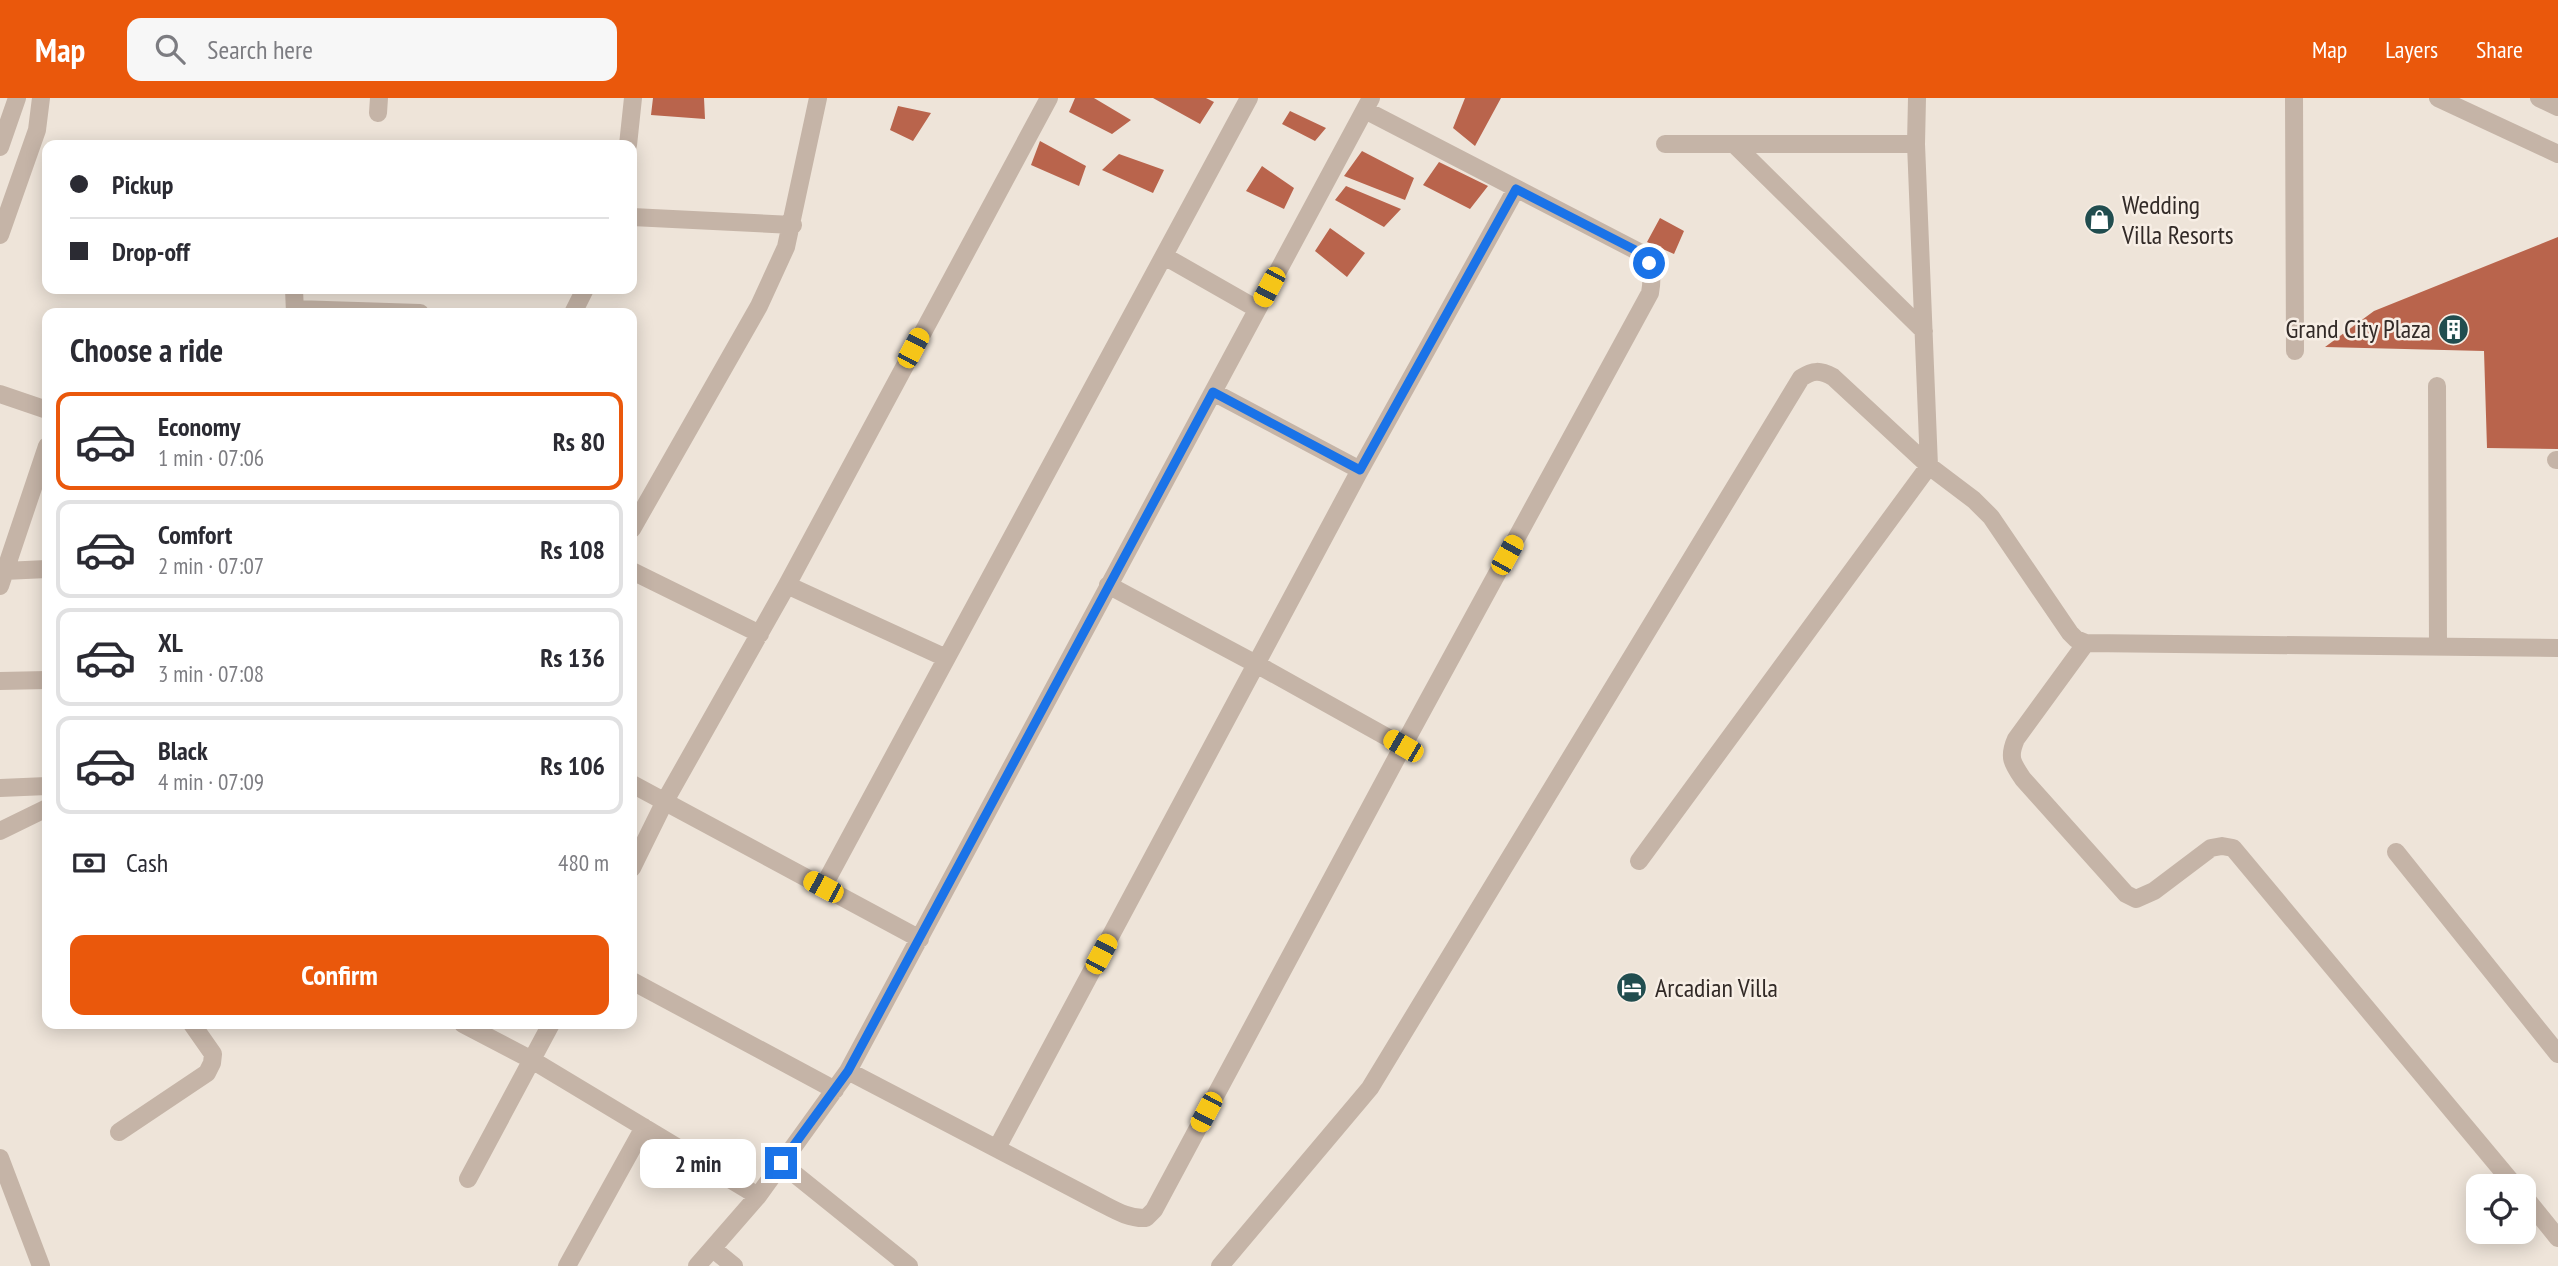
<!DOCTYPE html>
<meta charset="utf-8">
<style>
:root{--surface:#fff;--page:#f7f7f7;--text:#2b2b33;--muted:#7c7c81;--line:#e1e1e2;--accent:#ea580c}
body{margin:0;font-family:"PT Sans Narrow",sans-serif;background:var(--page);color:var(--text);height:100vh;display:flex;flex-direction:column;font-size:26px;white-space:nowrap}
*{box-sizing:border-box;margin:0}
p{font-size:23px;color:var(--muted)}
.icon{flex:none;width:38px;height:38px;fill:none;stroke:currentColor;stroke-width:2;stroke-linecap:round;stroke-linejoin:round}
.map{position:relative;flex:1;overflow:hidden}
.details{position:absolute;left:42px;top:210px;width:595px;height:721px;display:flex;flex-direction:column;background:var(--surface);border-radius:14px;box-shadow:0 4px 18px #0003}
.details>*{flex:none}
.top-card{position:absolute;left:42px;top:42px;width:595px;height:154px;border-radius:14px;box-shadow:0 4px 18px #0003;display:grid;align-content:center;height:154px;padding:0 28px;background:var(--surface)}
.fabs{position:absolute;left:2466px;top:1076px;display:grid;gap:14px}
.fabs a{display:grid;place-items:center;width:70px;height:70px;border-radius:14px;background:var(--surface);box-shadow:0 4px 18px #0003;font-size:35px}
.end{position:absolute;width:32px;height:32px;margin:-16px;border:9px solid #1a73e8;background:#fff;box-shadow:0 0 0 4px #fff}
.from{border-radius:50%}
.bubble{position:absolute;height:49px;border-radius:14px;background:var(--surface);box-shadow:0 4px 18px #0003;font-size:23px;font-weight:700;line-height:49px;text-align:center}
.car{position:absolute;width:21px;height:42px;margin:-21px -10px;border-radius:9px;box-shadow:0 0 5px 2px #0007;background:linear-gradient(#f5c518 24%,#345 0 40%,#f5c518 0 76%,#345 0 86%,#f5c518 0)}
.top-card b{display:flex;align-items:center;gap:24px;height:66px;font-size:26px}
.top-card b+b{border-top:2px solid var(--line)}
.top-card i{width:18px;height:18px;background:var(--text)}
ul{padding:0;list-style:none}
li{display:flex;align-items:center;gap:21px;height:98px;margin:0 14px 10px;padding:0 14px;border:4px solid var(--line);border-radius:14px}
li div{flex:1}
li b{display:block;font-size:26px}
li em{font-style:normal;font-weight:700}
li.selected{border-color:var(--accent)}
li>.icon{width:63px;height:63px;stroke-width:1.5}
h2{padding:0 28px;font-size:32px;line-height:84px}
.pay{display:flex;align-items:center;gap:18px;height:77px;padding:0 28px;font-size:26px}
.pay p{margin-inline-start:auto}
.button{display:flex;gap:14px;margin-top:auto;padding:14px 28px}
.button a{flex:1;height:80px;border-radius:14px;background:var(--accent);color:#fff;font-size:28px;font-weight:700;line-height:80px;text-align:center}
header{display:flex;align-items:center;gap:42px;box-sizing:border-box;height:98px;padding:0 35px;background:var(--accent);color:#fff}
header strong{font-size:33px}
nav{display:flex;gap:38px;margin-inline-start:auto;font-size:24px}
.search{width:490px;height:63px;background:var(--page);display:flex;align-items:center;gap:18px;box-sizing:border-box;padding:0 24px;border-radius:14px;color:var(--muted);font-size:26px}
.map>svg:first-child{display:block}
.building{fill:#b9644c}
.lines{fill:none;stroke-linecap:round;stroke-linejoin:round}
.minor{stroke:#c5b4a7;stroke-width:18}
.tertiary{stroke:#c5b4a7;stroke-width:18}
.route{stroke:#1a73e8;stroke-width:9}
.labels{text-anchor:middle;stroke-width:5;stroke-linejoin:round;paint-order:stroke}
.poi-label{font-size:26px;fill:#322a27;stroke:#f7eee5;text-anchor:start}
</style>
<header>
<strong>Map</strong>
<div class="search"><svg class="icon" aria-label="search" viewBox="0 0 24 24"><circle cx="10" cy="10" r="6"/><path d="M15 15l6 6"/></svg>Search here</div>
<nav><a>Map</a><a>Layers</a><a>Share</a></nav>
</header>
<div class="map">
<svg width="2558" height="1168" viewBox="0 0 2558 1168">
<rect width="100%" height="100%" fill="#eee4d9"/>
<!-- building -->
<path class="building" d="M 653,0 L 704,0 L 705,21 L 651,17 Z
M 1075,0 L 1094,0 L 1131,22 L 1112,36 L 1069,14 Z
M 1153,0 L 1206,0 L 1214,4 L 1200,26 Z
M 1465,0 L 1501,0 L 1475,48 L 1453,30 Z
M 898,8 L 931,15 L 913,43 L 890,32 Z
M 1290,13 L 1326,30 L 1315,43 L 1282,26 Z
M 1040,43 L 1086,68 L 1079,88 L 1031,67 Z
M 1362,53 L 1414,80 L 1405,102 L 1344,78 Z
M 1119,56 L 1164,72 L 1153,95 L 1102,72 Z
M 1439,64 L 1488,88 L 1470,111 L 1423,87 Z
M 1262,68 L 1294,90 L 1284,111 L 1246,93 Z
M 1346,88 L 1401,111 L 1384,129 L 1335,102 Z
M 1660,120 L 1684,133 L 1674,156 L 1647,144 Z
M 1330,130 L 1365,155 L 1347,179 L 1315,153 Z
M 2558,139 L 2558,351 L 2487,350 L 2484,253 L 2325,249 L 2374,213 Z"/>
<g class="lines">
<!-- minor -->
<path class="minor" d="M 2294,0 L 2295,253
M 378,15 L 379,0
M 1665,46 L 1916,46
M 1734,46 L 1924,233
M 628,47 L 633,0
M 0,49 L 17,0
M 632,119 L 793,127
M 0,137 L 37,32 L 41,0
M 1164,158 L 1257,211
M 294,191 L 295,215
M 295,211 L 420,215
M 573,215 L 585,191
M 2437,288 L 2438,549
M 1213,294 L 1360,372
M 0,296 L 47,312
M 2556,362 L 2558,362
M 632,431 L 759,208 L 786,149 L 818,0
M 4,473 L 47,471
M 632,473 L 760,536
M 787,487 L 946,560
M 1108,487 L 1256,566 L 1403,648
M 0,488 L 47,348
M 2086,545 L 2016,641 C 2008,659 2012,665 2023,681 L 2126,796 L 2136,801 L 2154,793 L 2211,750 L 2222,748 L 2233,750 L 2515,1088
M 0,583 L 47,582
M 632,686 L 920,841
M 0,690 L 47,688
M 0,733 L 47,710
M 2396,754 L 2558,956
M 1639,763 L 1929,368 L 1916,46 L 1917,0
M 632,770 L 665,703 L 787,487 L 1049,0
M 823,789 L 1249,0
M 632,883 L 835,992
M 463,926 L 532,962 L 758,1098 L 848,973 L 1371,0
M 848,973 L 1097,1103 C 1113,1111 1128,1121 1146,1120 L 1154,1112 L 1403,648 L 1650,195 C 1653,178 1652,168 1641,155 L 1365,12
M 119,1034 L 207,975 L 212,965 L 213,956 L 192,926
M 997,1050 L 1360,372 L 1516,91
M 0,1060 L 41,1168
M 781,1065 L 909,1168
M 468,1081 L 551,926
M 2524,1098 L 2558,1140
M 713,1151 L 734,1168
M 567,1168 L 644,1029
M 697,1168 L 758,1098
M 1220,1168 L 1370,990 L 1801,280 C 1813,272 1820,272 1833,279 L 1929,368 L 1974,402 L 1991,419 L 2070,535 L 2076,541 L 2086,545 L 2558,550"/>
<!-- tertiary -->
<path class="tertiary" d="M 2438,0 L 2558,56
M 2539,0 L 2558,9"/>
</g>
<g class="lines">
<!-- route -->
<path class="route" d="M 781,1065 L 848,973 L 1213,294 L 1360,372 L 1516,91 L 1641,155 L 1649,165"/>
</g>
<!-- icons -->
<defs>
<symbol id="shop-disc" viewBox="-11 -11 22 22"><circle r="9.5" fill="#214d4f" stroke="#f7eee5"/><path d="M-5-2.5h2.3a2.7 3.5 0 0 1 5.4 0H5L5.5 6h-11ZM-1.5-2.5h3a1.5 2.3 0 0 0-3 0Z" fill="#fff"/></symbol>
<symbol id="building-disc" viewBox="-11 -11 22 22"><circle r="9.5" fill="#214d4f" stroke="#f7eee5"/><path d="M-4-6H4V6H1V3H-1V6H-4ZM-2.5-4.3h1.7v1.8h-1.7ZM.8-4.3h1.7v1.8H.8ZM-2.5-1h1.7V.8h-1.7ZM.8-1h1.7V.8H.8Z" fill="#fff"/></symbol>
<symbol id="hotel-disc" viewBox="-11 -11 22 22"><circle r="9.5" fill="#214d4f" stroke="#f7eee5"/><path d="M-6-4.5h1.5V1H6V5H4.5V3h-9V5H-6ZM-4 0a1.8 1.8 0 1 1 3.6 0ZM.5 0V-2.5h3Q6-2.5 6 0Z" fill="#fff"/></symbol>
</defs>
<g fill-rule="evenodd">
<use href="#shop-disc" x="2082" y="104" width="35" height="35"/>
<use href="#building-disc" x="2436" y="214" width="35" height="35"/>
<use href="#hotel-disc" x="1614" y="872" width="35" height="35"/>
</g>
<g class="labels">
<!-- poi labels -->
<g class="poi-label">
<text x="2122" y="116">Wedding<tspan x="2122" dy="30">Villa Resorts</tspan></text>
<text x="2431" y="240" text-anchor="end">Grand City Plaza</text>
<text x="1655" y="899">Arcadian Villa</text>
</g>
</g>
</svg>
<div class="fabs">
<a><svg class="icon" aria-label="locate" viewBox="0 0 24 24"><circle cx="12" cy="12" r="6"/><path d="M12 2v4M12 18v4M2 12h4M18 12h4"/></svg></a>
</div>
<i class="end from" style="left:1649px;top:165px"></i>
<i class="end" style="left:781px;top:1065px"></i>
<div class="bubble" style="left:640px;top:1041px;width:116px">2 min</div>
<i class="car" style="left:1269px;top:189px;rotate:208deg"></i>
<i class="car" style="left:913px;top:250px;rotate:28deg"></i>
<i class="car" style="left:1507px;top:457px;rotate:29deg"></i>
<i class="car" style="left:1403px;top:648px;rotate:300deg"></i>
<i class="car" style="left:823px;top:789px;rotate:298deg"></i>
<i class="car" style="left:1101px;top:856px;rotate:28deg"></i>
<i class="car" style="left:1206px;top:1014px;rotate:208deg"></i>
<div class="top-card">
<b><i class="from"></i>Pickup</b>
<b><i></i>Drop-off</b>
</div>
<section class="details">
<h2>Choose a ride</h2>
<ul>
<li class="selected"><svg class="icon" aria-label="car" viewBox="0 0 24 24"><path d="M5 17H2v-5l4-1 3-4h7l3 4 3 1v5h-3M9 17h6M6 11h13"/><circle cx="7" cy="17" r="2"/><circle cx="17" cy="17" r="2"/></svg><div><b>Economy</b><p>1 min · 07:06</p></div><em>Rs 80</em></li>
<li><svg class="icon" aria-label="car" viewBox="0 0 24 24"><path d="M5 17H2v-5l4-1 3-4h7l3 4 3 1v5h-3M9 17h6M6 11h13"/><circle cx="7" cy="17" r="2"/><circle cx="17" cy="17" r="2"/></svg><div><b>Comfort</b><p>2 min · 07:07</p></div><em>Rs 108</em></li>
<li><svg class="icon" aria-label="car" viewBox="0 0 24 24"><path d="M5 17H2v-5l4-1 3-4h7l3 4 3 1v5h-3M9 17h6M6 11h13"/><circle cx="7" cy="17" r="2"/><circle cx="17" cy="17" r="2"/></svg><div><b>XL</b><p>3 min · 07:08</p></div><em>Rs 136</em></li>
<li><svg class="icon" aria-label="car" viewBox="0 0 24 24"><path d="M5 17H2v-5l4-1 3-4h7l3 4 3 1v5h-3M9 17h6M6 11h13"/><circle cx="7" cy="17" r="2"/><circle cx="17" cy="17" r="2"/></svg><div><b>Black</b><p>4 min · 07:09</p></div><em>Rs 106</em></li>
</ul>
<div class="pay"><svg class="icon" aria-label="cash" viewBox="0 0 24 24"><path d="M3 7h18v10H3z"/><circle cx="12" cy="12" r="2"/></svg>Cash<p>480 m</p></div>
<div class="button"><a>Confirm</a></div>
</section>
</div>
